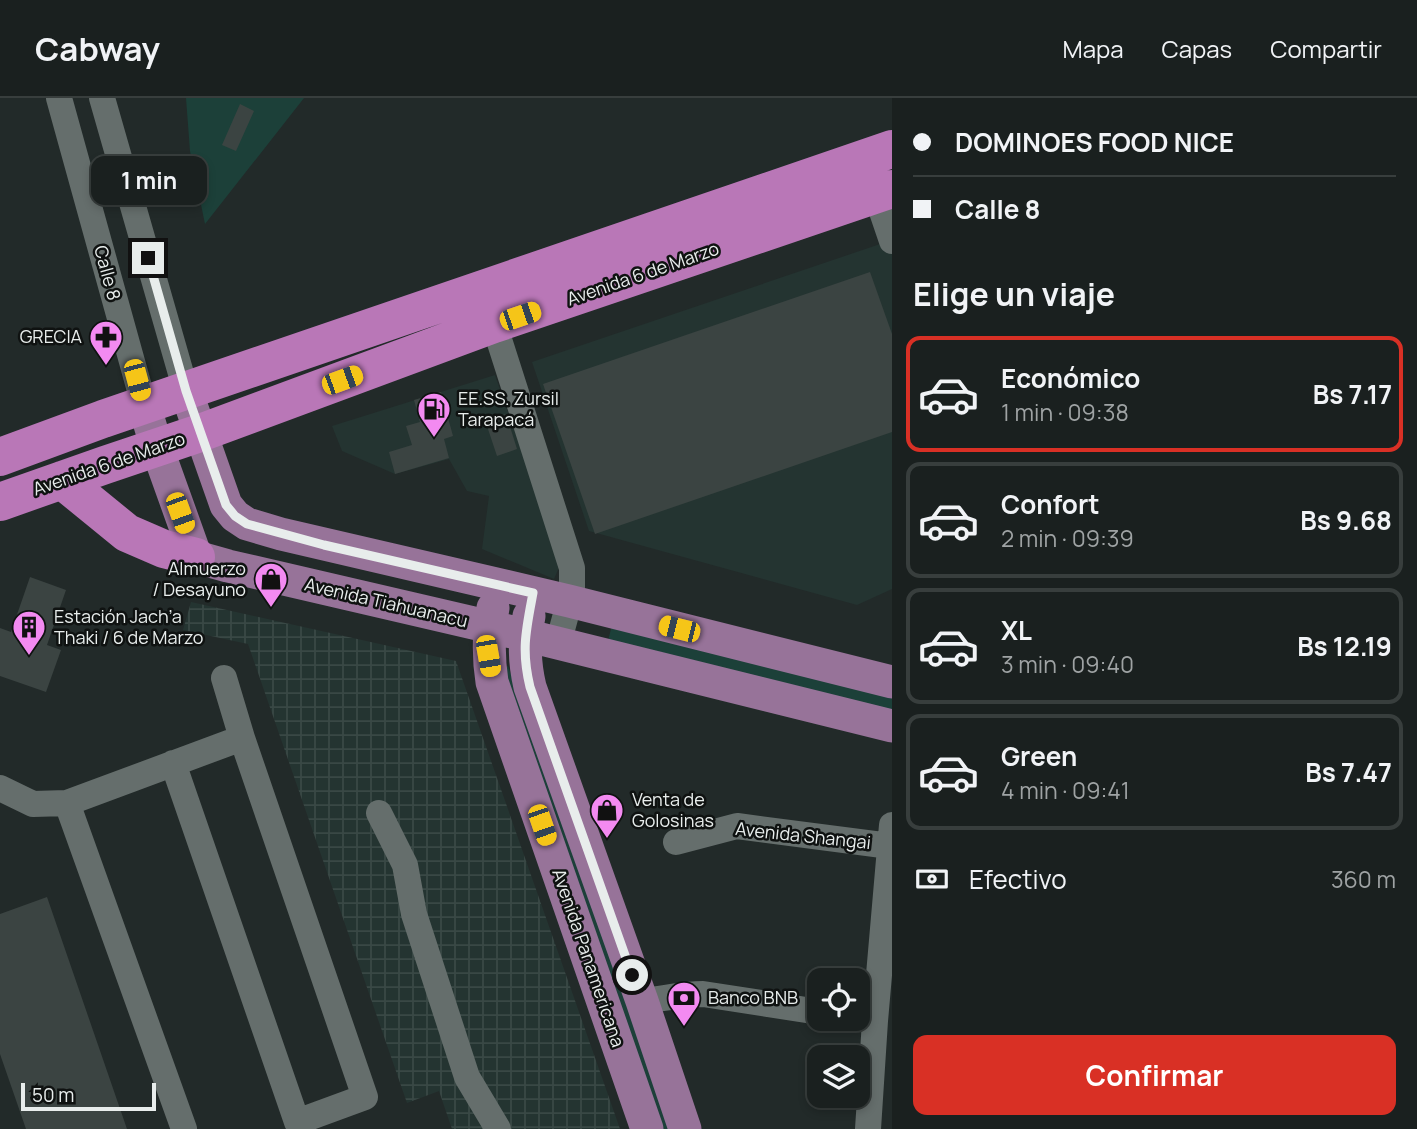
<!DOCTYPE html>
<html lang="es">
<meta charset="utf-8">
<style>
:root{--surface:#1a201f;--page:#232828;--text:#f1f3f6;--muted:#9fa3a4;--line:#383e3d;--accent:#d93025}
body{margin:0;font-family:Manrope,sans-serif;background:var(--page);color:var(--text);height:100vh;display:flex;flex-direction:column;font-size:26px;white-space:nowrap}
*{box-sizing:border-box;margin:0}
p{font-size:23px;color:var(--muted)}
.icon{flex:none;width:38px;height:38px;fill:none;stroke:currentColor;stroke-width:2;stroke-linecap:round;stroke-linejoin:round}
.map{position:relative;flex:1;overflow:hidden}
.details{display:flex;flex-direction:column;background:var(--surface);width:525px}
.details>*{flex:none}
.top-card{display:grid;align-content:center;height:154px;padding:0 21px;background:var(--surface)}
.fabs{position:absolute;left:807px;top:870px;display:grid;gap:14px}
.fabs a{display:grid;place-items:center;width:63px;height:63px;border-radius:14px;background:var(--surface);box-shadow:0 4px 10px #0003,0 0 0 2px var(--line);font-size:35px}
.scale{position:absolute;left:21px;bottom:18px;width:135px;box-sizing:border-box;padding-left:7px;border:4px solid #e8edec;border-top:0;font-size:19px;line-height:24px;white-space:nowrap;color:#e8edec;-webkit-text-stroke:5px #0f1211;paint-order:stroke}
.end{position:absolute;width:32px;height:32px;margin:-16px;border:9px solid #e8edec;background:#111;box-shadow:0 0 0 4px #111}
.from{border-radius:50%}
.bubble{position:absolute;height:49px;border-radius:14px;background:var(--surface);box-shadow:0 4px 10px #0003,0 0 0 2px var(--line);font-size:23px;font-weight:700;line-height:49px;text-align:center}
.car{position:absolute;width:21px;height:42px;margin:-21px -10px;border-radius:9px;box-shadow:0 0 5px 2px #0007;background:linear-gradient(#f5c518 24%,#345 0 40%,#f5c518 0 76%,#345 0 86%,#f5c518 0)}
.top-card b{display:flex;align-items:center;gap:24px;height:66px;font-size:26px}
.top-card b+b{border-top:2px solid var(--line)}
.top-card i{width:18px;height:18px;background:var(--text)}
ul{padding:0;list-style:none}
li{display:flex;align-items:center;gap:21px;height:116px;margin:0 14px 10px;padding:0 7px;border:4px solid var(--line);border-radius:14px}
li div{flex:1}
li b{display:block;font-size:26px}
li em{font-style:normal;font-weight:700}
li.active{border-color:var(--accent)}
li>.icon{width:63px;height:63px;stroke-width:1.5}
h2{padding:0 21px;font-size:32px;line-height:84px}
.pay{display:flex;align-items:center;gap:18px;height:77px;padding:0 21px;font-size:26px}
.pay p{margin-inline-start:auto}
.button{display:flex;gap:14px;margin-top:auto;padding:14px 21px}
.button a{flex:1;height:80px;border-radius:14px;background:var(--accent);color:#fff;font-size:28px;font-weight:700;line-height:80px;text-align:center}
header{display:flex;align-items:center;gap:42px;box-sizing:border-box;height:98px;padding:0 35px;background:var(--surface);border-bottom:2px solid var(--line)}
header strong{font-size:33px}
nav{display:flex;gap:38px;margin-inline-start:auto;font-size:24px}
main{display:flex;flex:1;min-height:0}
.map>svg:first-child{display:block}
.built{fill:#243431}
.industrial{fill:url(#industrial-grid)}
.green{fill:#1c4039}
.building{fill:#3b4442}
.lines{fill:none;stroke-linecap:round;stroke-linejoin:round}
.minor{stroke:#656e6c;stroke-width:26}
.major{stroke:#977399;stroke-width:33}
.highway{stroke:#b977b7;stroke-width:38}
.route{stroke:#e8edec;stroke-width:9}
.labels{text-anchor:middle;stroke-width:5;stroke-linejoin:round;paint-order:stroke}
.street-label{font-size:18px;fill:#e8edec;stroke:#0f1211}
.poi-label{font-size:18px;fill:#e8edec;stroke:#0f1211;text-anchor:start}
</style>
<header>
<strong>Cabway</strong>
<nav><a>Mapa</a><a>Capas</a><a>Compartir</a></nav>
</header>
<main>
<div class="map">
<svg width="892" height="1031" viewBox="0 0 892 1031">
<defs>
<pattern id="industrial-grid" width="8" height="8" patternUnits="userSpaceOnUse" patternTransform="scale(1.75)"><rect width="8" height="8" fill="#243431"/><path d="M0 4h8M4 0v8" fill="none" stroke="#394845"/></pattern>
</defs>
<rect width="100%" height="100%" fill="#222a29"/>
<!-- built -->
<path class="built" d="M 892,142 L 892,491 L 857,507 L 589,433 L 532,264 Z
M 495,277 L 561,465 L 554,481 L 482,451 L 489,398 L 467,393 L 449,361 L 395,376 L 342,353 L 332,328 Z"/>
<!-- industrial -->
<path class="industrial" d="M 191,504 L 456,563 L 620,1031 L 452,1031 L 439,993 L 407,1005 L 248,546 L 183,532 Z"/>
<!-- green -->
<path class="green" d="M 186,0 L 304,0 L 205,126 L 190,53 Z
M 612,527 L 892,596 L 892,618 L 607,547 Z
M 508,568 L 670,1031 L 657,1031 L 497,573 Z"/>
<!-- building -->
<path class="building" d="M 240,6 L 254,13 L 236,53 L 222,47 Z
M 870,174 L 892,236 L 892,334 L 595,436 L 543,286 Z
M 441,294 L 453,338 L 444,341 L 449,360 L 395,376 L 389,354 L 412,347 L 406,328 L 420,324 L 414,302 Z
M 506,316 L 517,351 L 497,358 L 485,322 Z
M 30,479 L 66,492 L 47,547 L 61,552 L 46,594 L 0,578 L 0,530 L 11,534 Z
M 47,799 L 127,1031 L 26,1031 L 0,956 L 0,816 Z"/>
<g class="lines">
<!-- minor -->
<path class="minor" d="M 59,0 L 144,307
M 102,0 L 186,293
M 876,96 L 892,143
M 494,226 L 572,470 L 572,494 L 558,546
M 173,665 L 297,1024 L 365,999 L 242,640 L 224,580
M 0,690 L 33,706 L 67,705 L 242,640
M 67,705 L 184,1031
M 379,715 L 405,767 L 414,816 L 467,979 L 498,1031
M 676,744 L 737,728 L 890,748
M 642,903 C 662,901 682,896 703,896 L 819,914
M 868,1031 L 875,923 L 892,727"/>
<!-- major -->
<path class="major" d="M 186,293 L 226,407 L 235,418 L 247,426 L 281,436 L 569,503 L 892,584
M 144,307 L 157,350 L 196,459 L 228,468 L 525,537 L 892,628
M 493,510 C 488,536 488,558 492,584 L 647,1031
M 529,518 C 524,545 524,563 530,589 L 642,903 L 685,1031"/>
<!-- highway -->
<path class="highway" d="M 0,359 L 103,321 L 892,51
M 62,382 L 127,435 L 164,451 L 196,459
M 0,404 L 105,367 L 200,335 L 494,226 L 892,91"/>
</g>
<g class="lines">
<!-- route -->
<path class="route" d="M 148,160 L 186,293 L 226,407 L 235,418 L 247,426 L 324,447 L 533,495 C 526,532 521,552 530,589 L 632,877"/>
</g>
<!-- icons -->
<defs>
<symbol id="pharmacy-pin" viewBox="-11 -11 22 30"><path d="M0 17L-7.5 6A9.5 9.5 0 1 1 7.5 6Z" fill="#f38af1" stroke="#0f1211"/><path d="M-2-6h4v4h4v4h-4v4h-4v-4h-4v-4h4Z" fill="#111"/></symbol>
<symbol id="fuel-pin" viewBox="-11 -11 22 30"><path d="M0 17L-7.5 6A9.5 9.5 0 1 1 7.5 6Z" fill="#f38af1" stroke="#0f1211"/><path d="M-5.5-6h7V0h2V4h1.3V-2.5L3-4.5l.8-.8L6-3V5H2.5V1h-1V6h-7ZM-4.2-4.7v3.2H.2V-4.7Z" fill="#111"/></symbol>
<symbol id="shop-pin" viewBox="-11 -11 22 30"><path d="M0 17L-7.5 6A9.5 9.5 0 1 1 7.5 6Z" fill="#f38af1" stroke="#0f1211"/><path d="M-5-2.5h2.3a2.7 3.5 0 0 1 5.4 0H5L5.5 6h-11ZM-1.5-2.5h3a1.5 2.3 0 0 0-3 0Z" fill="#111"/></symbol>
<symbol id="building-pin" viewBox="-11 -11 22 30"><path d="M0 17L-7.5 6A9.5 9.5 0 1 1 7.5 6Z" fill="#f38af1" stroke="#0f1211"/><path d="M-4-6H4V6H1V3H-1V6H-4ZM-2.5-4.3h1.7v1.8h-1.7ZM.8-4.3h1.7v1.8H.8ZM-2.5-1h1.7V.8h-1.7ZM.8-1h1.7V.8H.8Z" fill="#111"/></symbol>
<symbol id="bank-pin" viewBox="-11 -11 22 30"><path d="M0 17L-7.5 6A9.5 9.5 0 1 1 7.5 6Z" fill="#f38af1" stroke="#0f1211"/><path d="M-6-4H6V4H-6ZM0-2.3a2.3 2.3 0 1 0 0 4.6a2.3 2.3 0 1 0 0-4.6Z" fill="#111"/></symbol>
</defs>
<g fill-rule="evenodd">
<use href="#pharmacy-pin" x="87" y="220" width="38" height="52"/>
<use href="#fuel-pin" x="415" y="292" width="38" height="52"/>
<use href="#shop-pin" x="252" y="462" width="38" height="52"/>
<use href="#building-pin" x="10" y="510" width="38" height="52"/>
<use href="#shop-pin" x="588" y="693" width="38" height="52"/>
<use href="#bank-pin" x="665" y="881" width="38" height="52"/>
</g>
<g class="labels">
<!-- street labels -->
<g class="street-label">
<text transform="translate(107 175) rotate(75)" y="6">Calle 8</text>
<text transform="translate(643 176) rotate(-19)" y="6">Avenida 6 de Marzo</text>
<text transform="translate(109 366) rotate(-19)" y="6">Avenida 6 de Marzo</text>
<text transform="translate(386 505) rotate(13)" y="6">Avenida Tiahuanacu</text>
<text transform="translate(803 738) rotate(6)" y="6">Avenida Shangai</text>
<text transform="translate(588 860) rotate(71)" y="6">Avenida Panamericana</text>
</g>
<!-- poi labels -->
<g class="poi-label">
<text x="82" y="245" text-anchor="end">GRECIA</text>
<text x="458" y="307">EE.SS. Zursil<tspan x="458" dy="21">Tarapacá</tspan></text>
<text x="246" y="477" text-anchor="end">Almuerzo<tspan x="246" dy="21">/ Desayuno</tspan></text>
<text x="54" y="525">Estación Jach’a<tspan x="54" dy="21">Thaki / 6 de Marzo</tspan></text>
<text x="632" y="708">Venta de<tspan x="632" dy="21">Golosinas</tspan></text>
<text x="708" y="906">Banco BNB</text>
</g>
</g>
</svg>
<div class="fabs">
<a><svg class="icon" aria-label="locate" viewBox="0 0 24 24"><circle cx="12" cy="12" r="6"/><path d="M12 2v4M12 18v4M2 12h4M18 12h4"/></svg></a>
<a><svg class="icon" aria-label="layers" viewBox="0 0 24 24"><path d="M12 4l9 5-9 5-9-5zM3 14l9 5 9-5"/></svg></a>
</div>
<div class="scale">50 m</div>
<i class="end from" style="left:632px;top:877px"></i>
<i class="end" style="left:148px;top:160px"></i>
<div class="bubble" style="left:91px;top:58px;width:116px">1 min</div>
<i class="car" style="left:520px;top:218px;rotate:71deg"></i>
<i class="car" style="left:137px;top:282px;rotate:165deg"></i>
<i class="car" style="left:342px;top:282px;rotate:70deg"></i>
<i class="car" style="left:180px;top:415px;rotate:160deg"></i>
<i class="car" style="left:679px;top:531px;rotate:284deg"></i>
<i class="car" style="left:488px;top:558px;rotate:170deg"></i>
<i class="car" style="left:542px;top:727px;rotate:161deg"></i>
</div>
<section class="details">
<div class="top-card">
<b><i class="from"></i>DOMINOES FOOD NICE</b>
<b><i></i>Calle 8</b>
</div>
<h2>Elige un viaje</h2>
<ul>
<li class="active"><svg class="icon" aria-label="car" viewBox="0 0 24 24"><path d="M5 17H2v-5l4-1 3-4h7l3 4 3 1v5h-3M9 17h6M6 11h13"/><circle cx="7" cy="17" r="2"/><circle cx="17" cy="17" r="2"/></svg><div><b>Económico</b><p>1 min · 09:38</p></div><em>Bs 7.17</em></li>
<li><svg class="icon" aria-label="car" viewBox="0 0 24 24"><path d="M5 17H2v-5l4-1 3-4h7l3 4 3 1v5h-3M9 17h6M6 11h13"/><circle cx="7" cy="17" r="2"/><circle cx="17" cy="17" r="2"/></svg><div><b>Confort</b><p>2 min · 09:39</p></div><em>Bs 9.68</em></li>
<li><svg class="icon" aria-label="car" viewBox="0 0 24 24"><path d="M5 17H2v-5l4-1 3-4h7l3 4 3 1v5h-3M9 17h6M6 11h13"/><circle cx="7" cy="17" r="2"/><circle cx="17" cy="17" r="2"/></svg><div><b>XL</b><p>3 min · 09:40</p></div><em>Bs 12.19</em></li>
<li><svg class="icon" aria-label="car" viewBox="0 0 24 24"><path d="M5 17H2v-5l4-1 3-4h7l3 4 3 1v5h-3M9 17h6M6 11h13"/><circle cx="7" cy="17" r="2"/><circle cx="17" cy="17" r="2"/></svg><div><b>Green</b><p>4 min · 09:41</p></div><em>Bs 7.47</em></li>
</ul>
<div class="pay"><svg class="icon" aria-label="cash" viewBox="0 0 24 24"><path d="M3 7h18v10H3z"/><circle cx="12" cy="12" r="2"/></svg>Efectivo<p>360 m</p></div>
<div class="button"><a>Confirmar</a></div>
</section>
</main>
